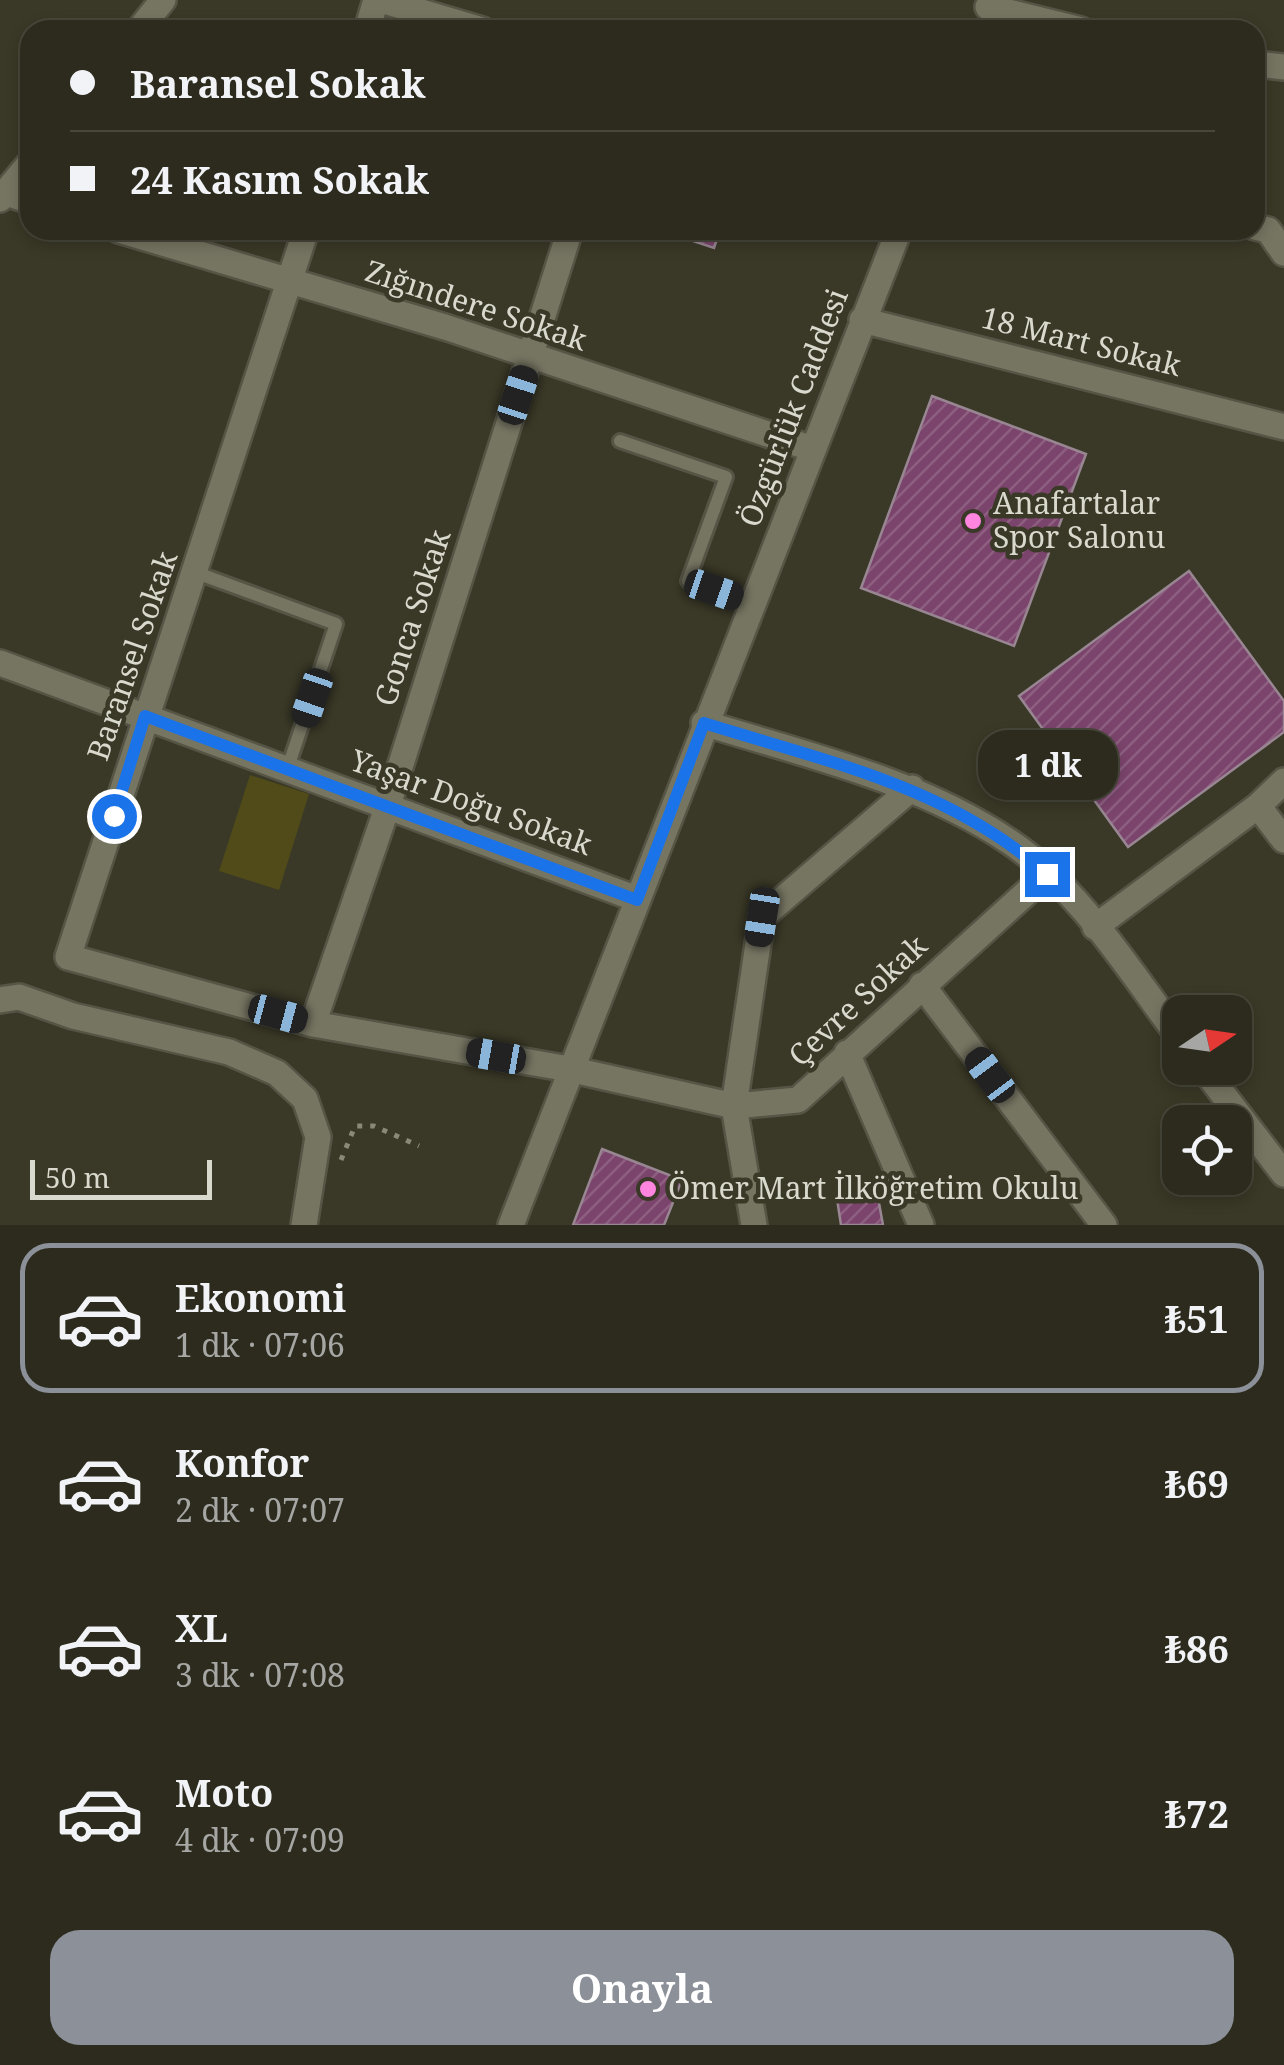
<!DOCTYPE html>
<html lang="tr">
<meta charset="utf-8">
<style>
:root{--surface:#2c2b1d;--page:#38372a;--text:#f1f3f6;--muted:#a6a7a4;--line:#48473b;--accent:#8c9099}
body{margin:0;font-family:"Noto Serif",serif;background:var(--page);color:var(--text);height:100vh;display:flex;flex-direction:column;font-size:38px;white-space:nowrap}
*{box-sizing:border-box;margin:0}
p{font-size:32px;color:var(--muted)}
.icon{flex:none;width:55px;height:55px;fill:none;stroke:currentColor;stroke-width:2;stroke-linecap:round;stroke-linejoin:round}
.map{position:relative;height:1225px;overflow:hidden}
.details{display:flex;flex-direction:column;background:var(--surface);flex:1}
.details>*{flex:none}
.top-card{position:absolute;left:20px;top:20px;width:1245px;height:220px;border-radius:30px;box-shadow:0 5px 15px #0003,0 0 0 2px var(--line);display:grid;align-content:center;height:220px;padding:0 50px;background:var(--surface)}
.needle{width:65px;rotate:77deg}
.tools{position:absolute;left:1162px;top:995px;display:grid;gap:20px}
.tools a{display:grid;place-items:center;width:90px;height:90px;border-radius:20px;background:var(--surface);box-shadow:0 5px 15px #0003,0 0 0 2px var(--line);font-size:50px}
.scale{position:absolute;left:30px;bottom:25px;width:182px;box-sizing:border-box;padding-left:10px;border:5px solid #d9d9ce;border-top:0;font-size:28px;line-height:35px;white-space:nowrap;color:#d9d9ce;-webkit-text-stroke:8px #3a3927;paint-order:stroke}
.end{position:absolute;width:45px;height:45px;margin:-22px;border:12px solid #1a73e8;background:#fff;box-shadow:0 0 0 5px #fff}
.from{border-radius:50%}
.bubble{position:absolute;height:70px;border-radius:30px;background:var(--surface);box-shadow:0 5px 15px #0003,0 0 0 2px var(--line);font-size:32px;font-weight:700;line-height:70px;text-align:center}
.car{position:absolute;width:30px;height:60px;margin:-30px -15px;border-radius:12px;box-shadow:0 0 8px 2px #0007;background:linear-gradient(#222 24%,#8ab4d8 0 40%,#222 0 76%,#8ab4d8 0 86%,#222 0)}
.top-card b{display:flex;align-items:center;gap:35px;height:95px;font-size:38px}
.top-card b+b{border-top:2px solid var(--line)}
.top-card i{width:25px;height:25px;background:var(--text)}
ul{padding:18px 0 0;list-style:none}
li{display:flex;align-items:center;gap:30px;height:150px;margin:0 20px 15px;padding:0 30px;border:5px solid transparent;border-radius:30px}
li div{flex:1}
li b{display:block;font-size:38px}
li em{font-style:normal;font-weight:700}
li.current{border-color:var(--accent)}
li>.icon{width:90px;height:90px;stroke-width:1.5}
.button{display:flex;gap:20px;margin-top:auto;padding:20px 50px}
.button a{flex:1;height:115px;border-radius:30px;background:var(--accent);color:#fff;font-size:40px;font-weight:700;line-height:115px;text-align:center}
.map>svg:first-child{display:block}
.pitch{fill:#504b18}
.building{fill:url(#building-hatch);stroke:#988692;stroke-width:2.5}
.lines{fill:none;stroke-linecap:round;stroke-linejoin:round}
.lane-casing{stroke:#555445;stroke-width:18}
.street-casing{stroke:#555445;stroke-width:30}
.path{stroke:#89897a;stroke-width:5;stroke-dasharray:5 8;stroke-linecap:butt}
.lane{stroke:#767562;stroke-width:12}
.street{stroke:#767562;stroke-width:25}
.route{stroke:#1a73e8;stroke-width:12}
.poi-dot{fill:#ff85df;stroke:#3a3927;stroke-width:4}
.labels{text-anchor:middle;stroke-width:9;stroke-linejoin:round;paint-order:stroke}
.street-label{font-size:30px;fill:#d9d9ce;stroke:#3a3927}
.poi-label{font-size:30px;fill:#d9d9ce;stroke:#3a3927;text-anchor:start}
</style>
<div class="map">
<svg width="1284" height="1225" viewBox="0 0 1284 1225">
<defs>
<pattern id="building-hatch" width="6" height="6" patternUnits="userSpaceOnUse" patternTransform="scale(2.5)"><rect width="6" height="6" fill="#7b446c"/><path d="M-1 1l2-2M0 6l6-6M5 7l2-2" fill="none" stroke="#8d5e80"/></pattern>
</defs>
<rect width="100%" height="100%" fill="#3a3927"/>
<!-- pitch -->
<path class="pitch" d="M 250,775 L 309,794 L 279,890 L 219,871 Z"/>
<!-- building -->
<path class="building" d="M 660,230 L 720,230 L 714,248 Z
M 932,396 L 1086,454 L 1014,646 L 861,588 Z
M 1189,571 L 1284,701 L 1284,732 L 1128,847 L 1019,696 Z
M 602,1149 L 682,1180 L 664,1225 L 573,1225 Z
M 602,1149 L 682,1180 L 664,1225 L 573,1225 Z
M 877,1192 L 883,1225 L 841,1225 L 837,1199 Z"/>
<g class="lines">
<defs>
<path id="lane" d="M 620,441 L 726,477 L 688,581 L 752,603
M 197,573 L 336,624 L 287,770"/>
<path id="street" d="M 381,0 L 482,30
M 988,7 L 1081,30
M 139,30 L 163,0
M 367,30 L 376,0
M 1255,64 L 1284,67
M 6,193 L 30,201
M 0,199 L 30,163
M 1255,227 L 1268,230 L 1284,253
M 119,230 L 445,327 L 813,449
M 306,230 L 68,957 L 313,1024 L 569,1069 L 734,1106 L 798,1100 L 1047,874
M 862,320 L 1284,427
M 0,663 L 637,899
M 704,723 C 809,756 918,780 1010,842 C 1080,889 1130,972 1180,1038
M 1258,806 L 1284,840
M 1095,927 L 1258,806 L 1284,781
M 922,985 L 1104,1225
M 0,1000 L 19,997 L 73,1016 L 229,1052 L 277,1073 L 305,1099 L 318,1137 L 304,1225
M 313,1024 L 388,805 L 570,230
M 847,1053 L 921,1225
M 1203,1068 L 1284,1174
M 511,1225 L 899,230
M 754,1225 L 734,1106 L 762,917 L 912,788"/>
</defs>
<!-- lane casing -->
<use href="#lane" class="lane-casing"/>
<!-- street casing -->
<use href="#street" class="street-casing"/>
<!-- path -->
<path class="path" d="M 341,1160 L 355,1126 L 374,1126 L 419,1146"/>
<!-- lane -->
<use href="#lane" class="lane"/>
<!-- street -->
<use href="#street" class="street"/>
</g>
<g class="lines">
<!-- route -->
<path class="route" d="M 114,816 L 145,716 L 637,900 L 704,723 C 828,762 947,786 1047,874"/>
</g>
<!-- markers -->
<g class="poi-dot">
<circle cx="973" cy="521" r="10"/>
<circle cx="648" cy="1189" r="10"/>
</g>
<g class="labels">
<!-- street labels -->
<g class="street-label">
<text transform="translate(476 306) rotate(18)" y="10">Zığındere Sokak</text>
<text transform="translate(1081 342) rotate(14)" y="10">18 Mart Sokak</text>
<text transform="translate(794 408) rotate(-69)" y="10">Özgürlük Caddesi</text>
<text transform="translate(413 618) rotate(-72)" y="10">Gonca Sokak</text>
<text transform="translate(133 656) rotate(-71)" y="10">Baransel Sokak</text>
<text transform="translate(471 803) rotate(20)" y="10">Yaşar Doğu Sokak</text>
<text transform="translate(858 1001) rotate(-43)" y="10">Çevre Sokak</text>
</g>
<!-- poi labels -->
<g class="poi-label">
<text x="993" y="514">Anafartalar<tspan x="993" dy="34">Spor Salonu</tspan></text>
<text x="668" y="1199">Ömer Mart İlköğretim Okulu</text>
</g>
</g>
</svg>
<div class="tools">
<a><svg class="needle" viewBox="-14 -14 28 28"><path d="M0-13l5 13h-10z" fill="#e53935"/><path d="M0 13l5-13h-10z" fill="#a6a7a4"/></svg></a>
<a><svg class="icon" aria-label="locate" viewBox="0 0 24 24"><circle cx="12" cy="12" r="6"/><path d="M12 2v4M12 18v4M2 12h4M18 12h4"/></svg></a>
</div>
<div class="scale">50 m</div>
<i class="end from" style="left:114px;top:816px"></i>
<i class="end" style="left:1047px;top:874px"></i>
<div class="bubble" style="left:978px;top:730px;width:140px">1 dk</div>
<i class="car" style="left:518px;top:395px;rotate:18deg"></i>
<i class="car" style="left:714px;top:590px;rotate:109deg"></i>
<i class="car" style="left:312px;top:698px;rotate:199deg"></i>
<i class="car" style="left:762px;top:917px;rotate:189deg"></i>
<i class="car" style="left:278px;top:1014px;rotate:105deg"></i>
<i class="car" style="left:496px;top:1056px;rotate:280deg"></i>
<i class="car" style="left:990px;top:1075px;rotate:323deg"></i>
<div class="top-card">
<b><i class="from"></i>Baransel Sokak</b>
<b><i></i>24 Kasım Sokak</b>
</div>
</div>
<section class="details">
<ul>
<li class="current"><svg class="icon" aria-label="car" viewBox="0 0 24 24"><path d="M5 17H2v-5l4-1 3-4h7l3 4 3 1v5h-3M9 17h6M6 11h13"/><circle cx="7" cy="17" r="2"/><circle cx="17" cy="17" r="2"/></svg><div><b>Ekonomi</b><p>1 dk · 07:06</p></div><em>₺51</em></li>
<li><svg class="icon" aria-label="car" viewBox="0 0 24 24"><path d="M5 17H2v-5l4-1 3-4h7l3 4 3 1v5h-3M9 17h6M6 11h13"/><circle cx="7" cy="17" r="2"/><circle cx="17" cy="17" r="2"/></svg><div><b>Konfor</b><p>2 dk · 07:07</p></div><em>₺69</em></li>
<li><svg class="icon" aria-label="car" viewBox="0 0 24 24"><path d="M5 17H2v-5l4-1 3-4h7l3 4 3 1v5h-3M9 17h6M6 11h13"/><circle cx="7" cy="17" r="2"/><circle cx="17" cy="17" r="2"/></svg><div><b>XL</b><p>3 dk · 07:08</p></div><em>₺86</em></li>
<li><svg class="icon" aria-label="car" viewBox="0 0 24 24"><path d="M5 17H2v-5l4-1 3-4h7l3 4 3 1v5h-3M9 17h6M6 11h13"/><circle cx="7" cy="17" r="2"/><circle cx="17" cy="17" r="2"/></svg><div><b>Moto</b><p>4 dk · 07:09</p></div><em>₺72</em></li>
</ul>
<div class="button"><a>Onayla</a></div>
</section>
